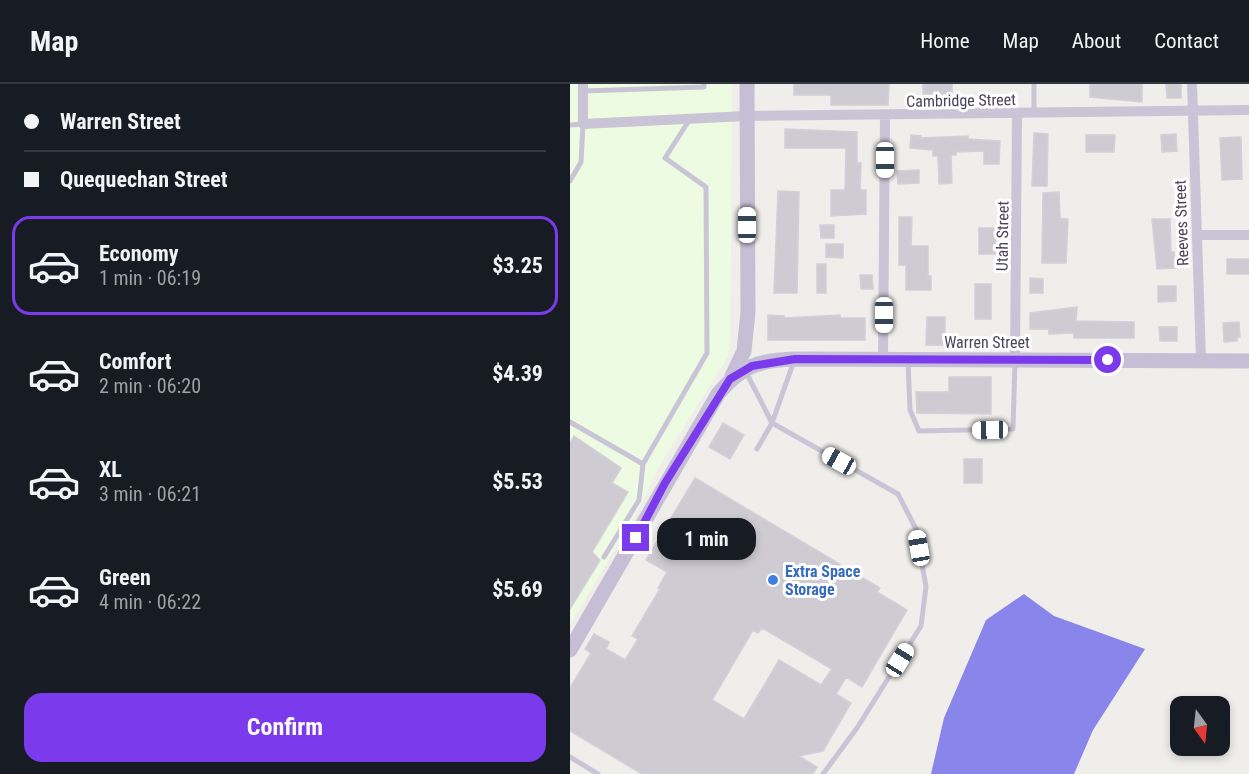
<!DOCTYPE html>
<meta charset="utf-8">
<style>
:root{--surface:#171b24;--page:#242831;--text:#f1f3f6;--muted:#9ea1a6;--line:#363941;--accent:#7c3aed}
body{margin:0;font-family:"Roboto Condensed",sans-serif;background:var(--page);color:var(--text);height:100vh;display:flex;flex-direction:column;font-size:22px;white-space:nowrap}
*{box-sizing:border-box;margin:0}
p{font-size:20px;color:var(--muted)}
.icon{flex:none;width:33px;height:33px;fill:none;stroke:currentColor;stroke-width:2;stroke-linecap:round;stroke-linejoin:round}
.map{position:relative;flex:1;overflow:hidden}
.details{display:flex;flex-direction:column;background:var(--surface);width:570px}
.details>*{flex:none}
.guide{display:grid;align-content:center;height:132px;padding:0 24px;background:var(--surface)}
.needle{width:39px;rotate:165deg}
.controls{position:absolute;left:600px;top:612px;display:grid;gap:12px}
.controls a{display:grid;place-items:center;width:60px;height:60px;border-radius:12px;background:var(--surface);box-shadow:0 3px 9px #0003;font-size:30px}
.end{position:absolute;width:27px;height:27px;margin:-14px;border:8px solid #7c3aed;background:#fff;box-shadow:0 0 0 3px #fff}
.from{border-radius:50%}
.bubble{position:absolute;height:42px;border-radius:18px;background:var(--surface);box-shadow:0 3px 9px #0003;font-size:20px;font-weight:700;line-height:42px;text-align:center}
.car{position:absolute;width:18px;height:36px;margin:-18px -9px;border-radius:8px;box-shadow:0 0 4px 2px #0007;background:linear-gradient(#fff 24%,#345 0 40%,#fff 0 76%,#345 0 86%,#fff 0)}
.guide b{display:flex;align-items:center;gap:21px;height:57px;font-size:22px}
.guide b+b{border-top:2px solid var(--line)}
.guide i{width:15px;height:15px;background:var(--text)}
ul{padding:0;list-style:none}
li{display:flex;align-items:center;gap:18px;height:99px;margin:0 12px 9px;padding:0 12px;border:3px solid transparent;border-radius:18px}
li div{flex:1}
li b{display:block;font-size:22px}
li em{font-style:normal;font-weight:700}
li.selected{border-color:var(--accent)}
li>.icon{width:54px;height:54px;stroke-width:1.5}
.action{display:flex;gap:12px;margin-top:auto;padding:12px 24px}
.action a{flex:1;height:69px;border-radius:18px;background:var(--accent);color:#fff;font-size:24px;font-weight:700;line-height:69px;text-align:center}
header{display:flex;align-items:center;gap:36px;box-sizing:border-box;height:84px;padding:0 30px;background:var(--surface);border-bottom:2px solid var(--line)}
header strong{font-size:28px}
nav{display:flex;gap:33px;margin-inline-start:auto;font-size:21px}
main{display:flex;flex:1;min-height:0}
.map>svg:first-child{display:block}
.commercial{fill:#eefbe3}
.water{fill:#8985eb}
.building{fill:#cfcbd3;stroke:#d4cfd8;stroke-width:1.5;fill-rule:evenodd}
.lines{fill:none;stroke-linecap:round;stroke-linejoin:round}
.lane{stroke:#cac5d6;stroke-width:5}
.street{stroke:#cac5d6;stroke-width:10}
.secondary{stroke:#c6bed5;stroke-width:15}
.route{stroke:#7c3aed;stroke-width:8}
.shop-dot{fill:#3f7fe0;stroke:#fff;stroke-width:2}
.labels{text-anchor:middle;stroke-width:6;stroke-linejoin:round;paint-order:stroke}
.street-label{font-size:16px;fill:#4a4459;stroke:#fff}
.shop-label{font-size:16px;font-weight:bold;fill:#366cbe;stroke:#fff;text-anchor:start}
</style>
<header>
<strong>Map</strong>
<nav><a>Home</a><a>Map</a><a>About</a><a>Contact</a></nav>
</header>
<main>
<section class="details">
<div class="guide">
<b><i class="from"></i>Warren Street</b>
<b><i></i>Quequechan Street</b>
</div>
<ul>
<li class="selected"><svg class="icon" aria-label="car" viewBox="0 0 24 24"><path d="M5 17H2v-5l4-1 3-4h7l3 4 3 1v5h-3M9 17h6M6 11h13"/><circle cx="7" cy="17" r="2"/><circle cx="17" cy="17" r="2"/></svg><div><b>Economy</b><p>1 min · 06:19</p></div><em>$3.25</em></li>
<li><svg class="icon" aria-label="car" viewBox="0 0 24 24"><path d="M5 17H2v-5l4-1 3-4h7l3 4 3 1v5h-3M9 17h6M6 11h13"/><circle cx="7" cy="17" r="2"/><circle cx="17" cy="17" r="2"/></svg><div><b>Comfort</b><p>2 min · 06:20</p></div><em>$4.39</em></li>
<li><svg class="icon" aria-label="car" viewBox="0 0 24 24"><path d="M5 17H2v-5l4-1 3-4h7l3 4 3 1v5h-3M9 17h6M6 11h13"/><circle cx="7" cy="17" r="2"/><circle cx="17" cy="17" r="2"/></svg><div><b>XL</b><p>3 min · 06:21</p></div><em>$5.53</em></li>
<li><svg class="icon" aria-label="car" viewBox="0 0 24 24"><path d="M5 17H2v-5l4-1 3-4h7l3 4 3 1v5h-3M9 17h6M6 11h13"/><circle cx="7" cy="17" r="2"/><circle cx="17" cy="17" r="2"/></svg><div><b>Green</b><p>4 min · 06:22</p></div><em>$5.69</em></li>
</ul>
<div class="action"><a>Confirm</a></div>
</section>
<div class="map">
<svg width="679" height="690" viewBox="0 0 679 690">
<rect width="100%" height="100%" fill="#efeeeb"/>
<!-- commercial -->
<path class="commercial" d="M 0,0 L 162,0 L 162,57 L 160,247 L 158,273 L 90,381 L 67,428 L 0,541 Z"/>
<!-- water -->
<path class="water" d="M 454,510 L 484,532 L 575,565 L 523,646 L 504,690 L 361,690 L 374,634 L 416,536 Z"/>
<!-- building -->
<path class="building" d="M 224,0 L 319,0 L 318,21 L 261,21 L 261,11 L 224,11 Z
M 353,0 L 382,0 L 382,10 L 353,10 Z
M 520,0 L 572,0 L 572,18 L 520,13 Z
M 596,0 L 611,0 L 611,14 L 597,14 Z
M 215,45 L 287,48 L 287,79 L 291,79 L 290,106 L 296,106 L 296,130 L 261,132 L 261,106 L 275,106 L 276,64 L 215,64 Z
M 464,49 L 478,50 L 477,102 L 462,102 Z
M 606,50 L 607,67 L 592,68 L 591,51 Z
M 341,51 L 351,52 L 350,54 L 398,52 L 398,55 L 430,57 L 429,80 L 414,80 L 414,67 L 386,68 L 386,71 L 381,71 L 382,99 L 369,100 L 368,72 L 363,72 L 363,66 L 340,64 Z
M 516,51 L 545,51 L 544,68 L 516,68 Z
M 671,53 L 672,95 L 652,96 L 650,54 Z
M 349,86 L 349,99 L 328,100 L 327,87 Z
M 208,107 L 229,108 L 227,209 L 204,209 Z
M 489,108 L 490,135 L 498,135 L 496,179 L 472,179 L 473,109 Z
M 329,133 L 342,133 L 341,162 L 358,162 L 358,192 L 361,192 L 361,206 L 336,206 L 336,181 L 329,181 Z
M 582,135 L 600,135 L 601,168 L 604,168 L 605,184 L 587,185 Z
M 250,141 L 264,141 L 264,154 L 251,154 Z
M 409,144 L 425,144 L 426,170 L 409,170 Z
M 256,160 L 273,160 L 273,174 L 256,173 Z
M 657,175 L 679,175 L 679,190 L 657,190 Z
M 247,180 L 256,180 L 256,209 L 247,209 Z
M 290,191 L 302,191 L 303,205 L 291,205 Z
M 460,194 L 473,195 L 473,209 L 460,209 Z
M 405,200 L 421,200 L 421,235 L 405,235 Z
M 588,202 L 606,202 L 606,217 L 588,218 Z
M 507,223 L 506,237 L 564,238 L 564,254 L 504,254 L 504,249 L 479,250 L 479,245 L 460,245 L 460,229 Z
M 198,231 L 214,232 L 214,234 L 270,231 L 270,234 L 295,234 L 295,256 L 198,256 Z
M 357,233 L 375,233 L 375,261 L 356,261 Z
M 669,238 L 670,253 L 667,253 L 667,257 L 654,258 L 653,239 Z
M 589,243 L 607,243 L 607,257 L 590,257 Z
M 379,293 L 421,293 L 421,330 L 347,329 L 346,308 L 379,308 Z
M 153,339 L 174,351 L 160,375 L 139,363 Z
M 4,352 L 51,384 L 42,399 L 58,408 L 22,468 L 30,476 L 0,525 L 0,359 Z
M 394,375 L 412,375 L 412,399 L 394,399 Z
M 125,394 L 310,504 L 307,508 L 337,526 L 292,603 L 276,593 L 266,610 L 281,619 L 253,667 L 229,672 L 247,683 L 243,690 L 72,690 L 0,647 L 0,604 L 21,569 L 15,565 L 24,550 L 39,558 L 36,565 L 55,576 L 68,555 L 62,552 L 90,505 L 88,504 L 97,488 L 76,476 ZM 192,544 L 262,585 L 251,601 L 209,576 L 174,635 L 142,616 L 183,546 L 188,549 Z"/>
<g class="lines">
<!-- lane -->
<path class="lane" d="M 464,0 L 464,29
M 13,7 L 134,3 L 134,0
M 0,41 L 13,40 L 11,78 L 0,97
M 338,277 L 340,326 L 349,347 L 443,345 L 445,277
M 175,286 L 202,339 L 224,277
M 0,338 L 73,380 L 137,269 L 136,103 L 95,74 L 120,35
M 187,365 L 202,339 L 328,410 L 346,445 L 356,503 L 351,542 L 287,644 L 253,690
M 34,473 L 69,416 L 73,380
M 0,673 L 28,690"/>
<!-- street -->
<path class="street" d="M 13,0 L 13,40 L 176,32 L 679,26
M 622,0 L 631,276
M 627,151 L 679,151
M 313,275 L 315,32
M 445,276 L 447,30"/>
<!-- secondary -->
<path class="secondary" d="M 162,292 L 174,267 L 178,228 L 177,0
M 0,566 L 148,310 C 171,282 189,276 225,275 L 679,277"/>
</g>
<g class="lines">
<!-- route -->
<path class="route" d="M 66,454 L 95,399 L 160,295 L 182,282 L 225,275 L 538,276"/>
</g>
<!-- markers -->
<circle class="shop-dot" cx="203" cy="496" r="6"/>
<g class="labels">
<!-- street labels -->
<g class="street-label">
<text transform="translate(391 16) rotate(-1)" y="6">Cambridge Street</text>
<text transform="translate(611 139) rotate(-92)" y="6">Reeves Street</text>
<text transform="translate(432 152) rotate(-89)" y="6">Utah Street</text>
<text x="417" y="264">Warren Street</text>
</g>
<!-- shop labels -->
<g class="shop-label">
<text x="215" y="493">Extra Space<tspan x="215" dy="18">Storage</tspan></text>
</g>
</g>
</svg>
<div class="controls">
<a><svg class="needle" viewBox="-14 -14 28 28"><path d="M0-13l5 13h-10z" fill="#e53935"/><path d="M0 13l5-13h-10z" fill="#9ea1a6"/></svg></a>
</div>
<i class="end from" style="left:538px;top:276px"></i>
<i class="end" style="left:66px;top:454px"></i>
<div class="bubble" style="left:87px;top:434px;width:99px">1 min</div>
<i class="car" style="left:315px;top:76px;rotate:180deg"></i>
<i class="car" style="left:177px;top:141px;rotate:0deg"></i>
<i class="car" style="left:314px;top:231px;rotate:180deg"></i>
<i class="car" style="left:420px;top:346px;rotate:269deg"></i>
<i class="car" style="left:269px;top:377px;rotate:299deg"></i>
<i class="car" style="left:349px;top:464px;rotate:350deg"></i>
<i class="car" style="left:330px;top:576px;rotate:32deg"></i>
</div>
</main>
